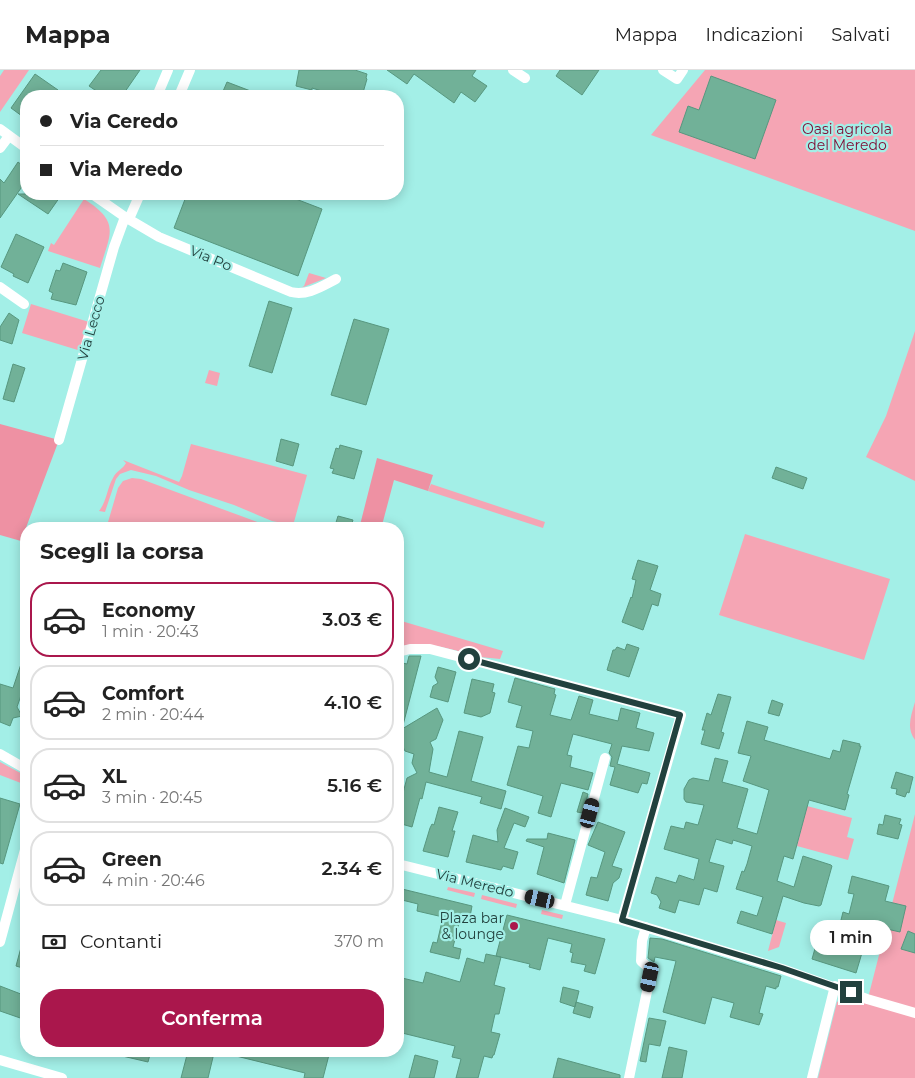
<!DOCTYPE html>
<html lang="it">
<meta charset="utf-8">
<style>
:root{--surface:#fff;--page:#f2f2f2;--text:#222;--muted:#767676;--line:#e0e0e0;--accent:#aa174c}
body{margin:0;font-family:Montserrat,sans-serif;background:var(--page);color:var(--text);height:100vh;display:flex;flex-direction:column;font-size:19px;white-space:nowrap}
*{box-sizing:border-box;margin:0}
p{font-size:16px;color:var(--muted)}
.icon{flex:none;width:28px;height:28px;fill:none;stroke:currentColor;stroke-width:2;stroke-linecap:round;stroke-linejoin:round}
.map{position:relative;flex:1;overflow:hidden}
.panel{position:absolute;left:20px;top:452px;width:384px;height:535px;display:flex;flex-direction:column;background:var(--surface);border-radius:20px;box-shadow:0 2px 12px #0003}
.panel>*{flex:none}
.guide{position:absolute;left:20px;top:20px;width:384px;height:110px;border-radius:20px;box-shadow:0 2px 12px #0003;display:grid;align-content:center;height:110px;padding:0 20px;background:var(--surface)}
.end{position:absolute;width:22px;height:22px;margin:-11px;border:6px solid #22413e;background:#fff;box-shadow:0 0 0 2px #fff}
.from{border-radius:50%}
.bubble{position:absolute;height:35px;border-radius:18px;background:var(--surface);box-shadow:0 2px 12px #0003;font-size:16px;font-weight:600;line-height:35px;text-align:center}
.car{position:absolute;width:15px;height:30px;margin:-15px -8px;border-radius:6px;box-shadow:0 0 4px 1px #0007;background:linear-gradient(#222 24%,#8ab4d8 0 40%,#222 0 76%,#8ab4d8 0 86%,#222 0)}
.guide b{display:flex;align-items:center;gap:18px;height:48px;font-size:19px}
.guide b+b{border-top:1px solid var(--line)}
.guide i{width:12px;height:12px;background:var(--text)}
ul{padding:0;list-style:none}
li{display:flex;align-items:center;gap:15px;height:75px;margin:0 10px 8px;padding:0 10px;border:2px solid var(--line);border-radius:20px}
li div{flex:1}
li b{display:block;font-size:19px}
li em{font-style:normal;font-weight:600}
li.current{border-color:var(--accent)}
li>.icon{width:45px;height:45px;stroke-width:1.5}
h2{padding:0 20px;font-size:22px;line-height:60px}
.pay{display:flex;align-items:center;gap:12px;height:55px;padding:0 20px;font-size:19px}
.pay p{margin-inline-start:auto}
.cta{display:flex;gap:10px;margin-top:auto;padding:10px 20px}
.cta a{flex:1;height:58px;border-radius:20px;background:var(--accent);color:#fff;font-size:20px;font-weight:600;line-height:58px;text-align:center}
header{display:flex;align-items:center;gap:30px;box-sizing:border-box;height:70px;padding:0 25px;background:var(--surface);border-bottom:1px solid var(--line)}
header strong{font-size:24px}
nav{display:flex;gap:28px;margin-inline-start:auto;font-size:18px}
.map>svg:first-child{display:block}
.green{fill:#f5a5b4}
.forest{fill:#ee91a3}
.building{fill:#71b198;stroke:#57977f}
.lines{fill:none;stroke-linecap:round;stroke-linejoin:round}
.minor{stroke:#fff;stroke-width:10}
.route{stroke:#22413e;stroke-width:6}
.poi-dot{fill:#aa174c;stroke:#a3efe7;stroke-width:2}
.labels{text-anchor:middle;stroke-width:4.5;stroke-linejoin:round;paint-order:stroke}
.park-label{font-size:14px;fill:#801138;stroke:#a3efe7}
.street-label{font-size:14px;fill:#22413e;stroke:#a3efe7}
.poi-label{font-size:14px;fill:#22413e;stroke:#a3efe7;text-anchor:end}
</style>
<header>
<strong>Mappa</strong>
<nav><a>Mappa</a><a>Indicazioni</a><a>Salvati</a></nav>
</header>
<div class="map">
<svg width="915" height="1008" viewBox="0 0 915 1008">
<rect width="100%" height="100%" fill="#a3efe7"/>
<!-- green -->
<path class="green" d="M 4,0 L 29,0 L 0,42 L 0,6 Z
M 705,0 L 915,0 L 915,161 L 651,65 Z
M 84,129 C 120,152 111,162 100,198 L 48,181 L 51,173 L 54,175 Z
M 309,203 L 326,208 L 301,218 L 304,216 Z
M 31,234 L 89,252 L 81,281 L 22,263 Z
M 915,261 L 915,411 L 866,387 L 886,346 Z
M 209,300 L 220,303 L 217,316 L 205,313 Z
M 191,374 L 307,405 L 294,452 L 288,454 L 272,451 L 234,435 L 189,420 L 156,406 L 131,400 L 120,404 L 116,409 L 105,442 L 99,441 C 107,431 107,418 113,408 C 116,401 123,399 126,393 L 123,390 L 179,412 L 182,406 Z
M 132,408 L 141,409 L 276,459 L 106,459 L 118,418 L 123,411 Z
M 431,414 L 545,452 L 543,458 L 428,421 Z
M 745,464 L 890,509 L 864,590 L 719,545 Z
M 398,550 L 503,581 L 500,589 C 494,588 487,588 480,587 C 450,580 430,570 398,577 Z
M 915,632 L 915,670 C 906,658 911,646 915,632 Z
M 0,692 L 26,706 L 26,715 L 0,705 Z
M 807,736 L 852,748 L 847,767 L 854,769 L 848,790 L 797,776 Z
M 915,744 L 915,1008 L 818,1008 L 837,932 L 846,925 L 867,932 Z
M 448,817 L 475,823 L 474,827 L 447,820 Z
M 482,825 L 517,834 L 516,838 L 481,829 Z
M 542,840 L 563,845 L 562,849 L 541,844 Z
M 776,850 L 786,853 L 779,877 L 768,881 Z"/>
<!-- forest -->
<path class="forest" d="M 0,354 L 59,370 L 21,471 L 0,465 Z
M 377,388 L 433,405 L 428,421 L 394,410 L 381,459 L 359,459 Z"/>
<!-- building -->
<path class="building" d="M 101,0 L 140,0 L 122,26 L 104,26 L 89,16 Z
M 299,0 L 355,0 L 367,4 L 366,8 L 367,9 L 362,26 L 338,26 L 312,18 L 312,20 L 296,16 Z
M 387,0 L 476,0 L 472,6 L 487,16 L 475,32 L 461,22 L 454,33 L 414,4 L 407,14 Z
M 560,0 L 599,0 L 582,25 L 556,6 Z
M 35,4 L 58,20 L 54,26 L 26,26 L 26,49 L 11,38 Z
M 711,6 L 776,30 L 755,89 L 679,62 L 688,36 L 699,40 Z
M 227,12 L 261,25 L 261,26 L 221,26 Z
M 18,92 L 26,98 L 26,111 L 0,148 L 0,109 L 4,113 Z
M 18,124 L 62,124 L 48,144 Z
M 187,124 L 278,124 L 288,127 L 288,126 L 322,139 L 298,206 L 174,158 Z
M 16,164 L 44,177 L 28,213 L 13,206 L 14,204 L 1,197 Z
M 63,193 L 87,202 L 76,235 L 51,229 L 53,223 L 49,221 L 56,200 L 60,201 Z
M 269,231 L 292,238 L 272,303 L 249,296 Z
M 9,243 L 19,250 L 12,274 L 0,270 L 0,257 Z
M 354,249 L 389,259 L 366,335 L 331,325 Z
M 13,294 L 25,298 L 14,332 L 3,329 Z
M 281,369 L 299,374 L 293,396 L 276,391 Z
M 340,375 L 362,381 L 354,409 L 332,403 L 334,399 L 330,398 L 336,378 L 339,379 Z
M 776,397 L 807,408 L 803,419 L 772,408 Z
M 338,446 L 353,450 L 350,459 L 334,459 Z
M 638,490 L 658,496 L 650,520 L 661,524 L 658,536 L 652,534 L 643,560 L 622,552 L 631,527 L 632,528 L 636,510 L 632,509 Z
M 627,574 L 639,578 L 629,607 L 607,600 L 613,580 L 615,580 L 617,577 L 625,580 Z
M 24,585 L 26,585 L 26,611 L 17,637 L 22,646 L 13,648 L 10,656 L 0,652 L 0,614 L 13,618 Z
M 409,586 L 421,586 L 402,659 L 437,638 L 443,650 L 436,669 L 430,672 L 433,679 L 429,702 L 447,707 L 459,661 L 483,667 L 471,711 L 506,721 L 501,739 L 480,733 L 482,727 L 426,712 L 422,729 L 420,728 L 412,757 L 398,753 L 398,744 L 399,740 L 402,738 L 400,734 L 407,708 L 417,703 L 412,693 L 414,684 L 405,681 L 398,667 L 398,592 L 407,594 Z
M 438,597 L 456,602 L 448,632 L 430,627 L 433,616 L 438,613 L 435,607 Z
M 515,608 L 555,619 L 554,624 L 556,625 L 550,645 L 571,650 L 579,626 L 593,630 L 589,644 L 618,651 L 621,638 L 640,643 L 636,658 L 654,663 L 649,681 L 622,676 L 617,694 L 650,703 L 647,714 L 642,713 L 638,723 L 610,715 L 615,697 L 610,696 L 612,687 L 609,683 L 612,674 L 573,664 L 567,685 L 572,686 L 570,697 L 593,703 L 588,720 L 561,713 L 551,747 L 538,743 L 543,726 L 507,715 L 518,676 L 529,678 L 533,661 L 516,657 L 522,636 L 508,632 Z
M 472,609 L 494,614 L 492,622 L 495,623 L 490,643 L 481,647 L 464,643 Z
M 718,624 L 731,627 L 721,662 L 724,663 L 719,679 L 701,674 L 705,660 L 702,660 L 707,643 L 711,645 Z
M 772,630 L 783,634 L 779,646 L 768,643 Z
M 747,651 L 768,657 L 764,670 L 830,689 L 833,680 L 840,682 L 843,670 L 860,674 L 859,676 L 861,676 L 847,724 L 849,725 L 845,740 L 809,730 L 793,789 L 784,786 L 777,811 L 794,817 L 803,786 L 831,795 L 832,796 L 821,835 L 819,836 L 804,833 L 783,826 L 772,864 L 737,853 L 741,841 L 757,846 L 763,827 L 736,819 L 742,801 L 744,802 L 747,794 L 752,776 L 733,770 L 732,774 L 716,769 L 709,792 L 724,796 L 717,822 L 704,818 L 699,835 L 679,830 L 675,843 L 659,838 L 661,832 L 657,825 L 651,823 L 656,807 L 676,813 L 679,805 L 694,810 L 699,789 L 664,779 L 671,756 L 684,759 L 686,752 L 698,755 L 704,735 L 686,732 L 684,729 L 684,719 L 689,710 L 693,708 L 709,711 L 715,688 L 728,691 L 722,712 L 748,719 L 737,758 L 757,764 L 769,720 L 743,711 L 751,686 L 738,683 Z
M 896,702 L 913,707 L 909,723 L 907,722 L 905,727 L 896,724 L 897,719 L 891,718 Z
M 583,722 L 588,724 L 583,743 L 577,742 Z
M 0,728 L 20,734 L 3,794 L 0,793 Z
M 439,737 L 458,742 L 452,761 L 455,761 L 448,787 L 423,781 L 430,758 L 432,754 L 434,755 Z
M 505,738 L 529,747 L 525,757 L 514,753 L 504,778 L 518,782 L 513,799 L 503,796 L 501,800 L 466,792 L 473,765 L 498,772 L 497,760 Z
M 885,745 L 901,749 L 899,754 L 902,755 L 898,769 L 877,764 L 879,754 L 883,755 Z
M 598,752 L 625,762 L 612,796 L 622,799 L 619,808 L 613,813 L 608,831 L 586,825 L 591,807 L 597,808 L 605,782 L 588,775 Z
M 548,763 L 575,770 L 564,813 L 537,804 L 544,777 L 526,771 L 527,769 L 547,769 Z
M 852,806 L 889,816 L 885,831 L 906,836 L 900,862 L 878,857 L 875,868 L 867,866 L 856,903 L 812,889 L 818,868 L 835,874 L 843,842 L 849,844 L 854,824 L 848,823 Z
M 398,818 L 472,836 L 470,847 L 461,846 L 453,877 L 461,879 L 459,889 L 430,882 L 433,872 L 437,873 L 443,847 L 417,841 L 418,834 L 398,829 Z
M 507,845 L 605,869 L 595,904 L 584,901 L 586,895 L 571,892 L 573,883 L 570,882 L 572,874 L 548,868 L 540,900 L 529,897 L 530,894 L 496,886 Z
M 908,861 L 915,864 L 915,883 L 901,879 Z
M 650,868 L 662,869 L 781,906 L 778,917 L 776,917 L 776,919 L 766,916 L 759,943 L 763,944 L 759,955 L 730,947 L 734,933 L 712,927 L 705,954 L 663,942 L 676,891 L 655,887 L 654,892 L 648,888 Z
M 23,870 L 26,870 L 26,899 L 16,896 Z
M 486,884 L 501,887 L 494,915 L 505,918 L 499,944 L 495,944 L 491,962 L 500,964 L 494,985 L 493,985 L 492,988 L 484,986 L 478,1008 L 456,1008 L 461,989 L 452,987 L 455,976 L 398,962 L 398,907 L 423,913 L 426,902 L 460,912 L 467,888 L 484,893 Z
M 0,916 L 26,926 L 26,950 L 0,941 Z
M 563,917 L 579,921 L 575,937 L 560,932 Z
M 576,932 L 593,937 L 590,948 L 573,943 Z
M 649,948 L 666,951 L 660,976 L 649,974 L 646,992 L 640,991 Z
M 669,977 L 687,981 L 682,1008 L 662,1008 Z
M 119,981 L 151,981 L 148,992 L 118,985 Z
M 188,981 L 206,981 L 214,983 L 208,1008 L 181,1008 Z
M 232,981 L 330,981 L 323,1008 L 304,1008 L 305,1003 L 232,985 Z
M 415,985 L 438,991 L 434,1008 L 409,1008 Z
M 558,988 L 620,1005 L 620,1008 L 553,1008 Z"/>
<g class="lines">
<!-- minor -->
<path class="minor" d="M 513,0 L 525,8
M 663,0 L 677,9 L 683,0
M 157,26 L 168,0
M 179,26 L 190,0
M 0,59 L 26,78
M 0,78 L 9,66
M 92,124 L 125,147 L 159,167 L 291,222 C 308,226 322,216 336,209
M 129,149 L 140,124
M 0,217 L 24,234
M 59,370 L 114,177 L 125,147
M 398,582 L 410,579 L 430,579 L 681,645 L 622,850
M 0,684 L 26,699
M 398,794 L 622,850 L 782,899 L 867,929 L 915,943
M 565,835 L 605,688
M 0,872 L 26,776
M 0,990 L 62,1008
M 629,1008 L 650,907 L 651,900 L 641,891 L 642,871 L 646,857
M 812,1008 L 835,916"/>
</g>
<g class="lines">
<!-- route -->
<path class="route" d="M 469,589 L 680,645 L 622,850 L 782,898 L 851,922"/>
</g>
<!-- markers -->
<circle class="poi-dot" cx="514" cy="856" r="5"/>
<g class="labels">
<!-- park labels -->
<g class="park-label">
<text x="847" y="64">Oasi agricola<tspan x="847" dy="16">del Meredo</tspan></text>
</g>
<!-- street labels -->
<g class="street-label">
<text transform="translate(211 188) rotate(23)" y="5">Via Po</text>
<text transform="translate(91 258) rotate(-74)" y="5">Via Lecco</text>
<text transform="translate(475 813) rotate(14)" y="5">Via Meredo</text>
</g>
<!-- poi labels -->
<g class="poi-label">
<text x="504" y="853">Plaza bar<tspan x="504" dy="16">&amp; lounge</tspan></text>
</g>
</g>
</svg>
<i class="end from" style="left:469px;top:589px"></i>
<i class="end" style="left:851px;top:922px"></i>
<div class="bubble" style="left:810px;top:850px;width:82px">1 min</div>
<i class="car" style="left:590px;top:743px;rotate:15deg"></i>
<i class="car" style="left:540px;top:829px;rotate:283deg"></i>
<i class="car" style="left:650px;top:907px;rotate:192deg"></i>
<div class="guide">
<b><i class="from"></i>Via Ceredo</b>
<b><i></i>Via Meredo</b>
</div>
<section class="panel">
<h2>Scegli la corsa</h2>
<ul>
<li class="current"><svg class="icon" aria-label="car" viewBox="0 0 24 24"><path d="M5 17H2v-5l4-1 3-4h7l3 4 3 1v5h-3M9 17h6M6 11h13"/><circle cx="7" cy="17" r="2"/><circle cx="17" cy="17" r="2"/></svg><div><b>Economy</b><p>1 min · 20:43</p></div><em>3.03 €</em></li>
<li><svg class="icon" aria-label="car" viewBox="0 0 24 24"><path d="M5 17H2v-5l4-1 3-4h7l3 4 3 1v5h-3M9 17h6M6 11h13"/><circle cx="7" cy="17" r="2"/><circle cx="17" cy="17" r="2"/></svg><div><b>Comfort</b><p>2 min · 20:44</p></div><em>4.10 €</em></li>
<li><svg class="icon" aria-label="car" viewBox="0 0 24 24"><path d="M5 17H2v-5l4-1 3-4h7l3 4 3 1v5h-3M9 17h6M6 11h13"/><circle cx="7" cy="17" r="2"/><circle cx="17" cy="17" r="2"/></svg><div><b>XL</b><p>3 min · 20:45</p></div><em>5.16 €</em></li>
<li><svg class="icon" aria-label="car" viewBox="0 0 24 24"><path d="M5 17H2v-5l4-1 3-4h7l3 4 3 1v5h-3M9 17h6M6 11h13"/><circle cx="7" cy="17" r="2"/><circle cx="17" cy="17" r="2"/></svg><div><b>Green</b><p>4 min · 20:46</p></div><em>2.34 €</em></li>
</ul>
<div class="pay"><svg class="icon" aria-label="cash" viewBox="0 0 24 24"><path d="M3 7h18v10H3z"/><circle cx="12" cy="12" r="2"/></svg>Contanti<p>370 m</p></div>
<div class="cta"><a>Conferma</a></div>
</section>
</div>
